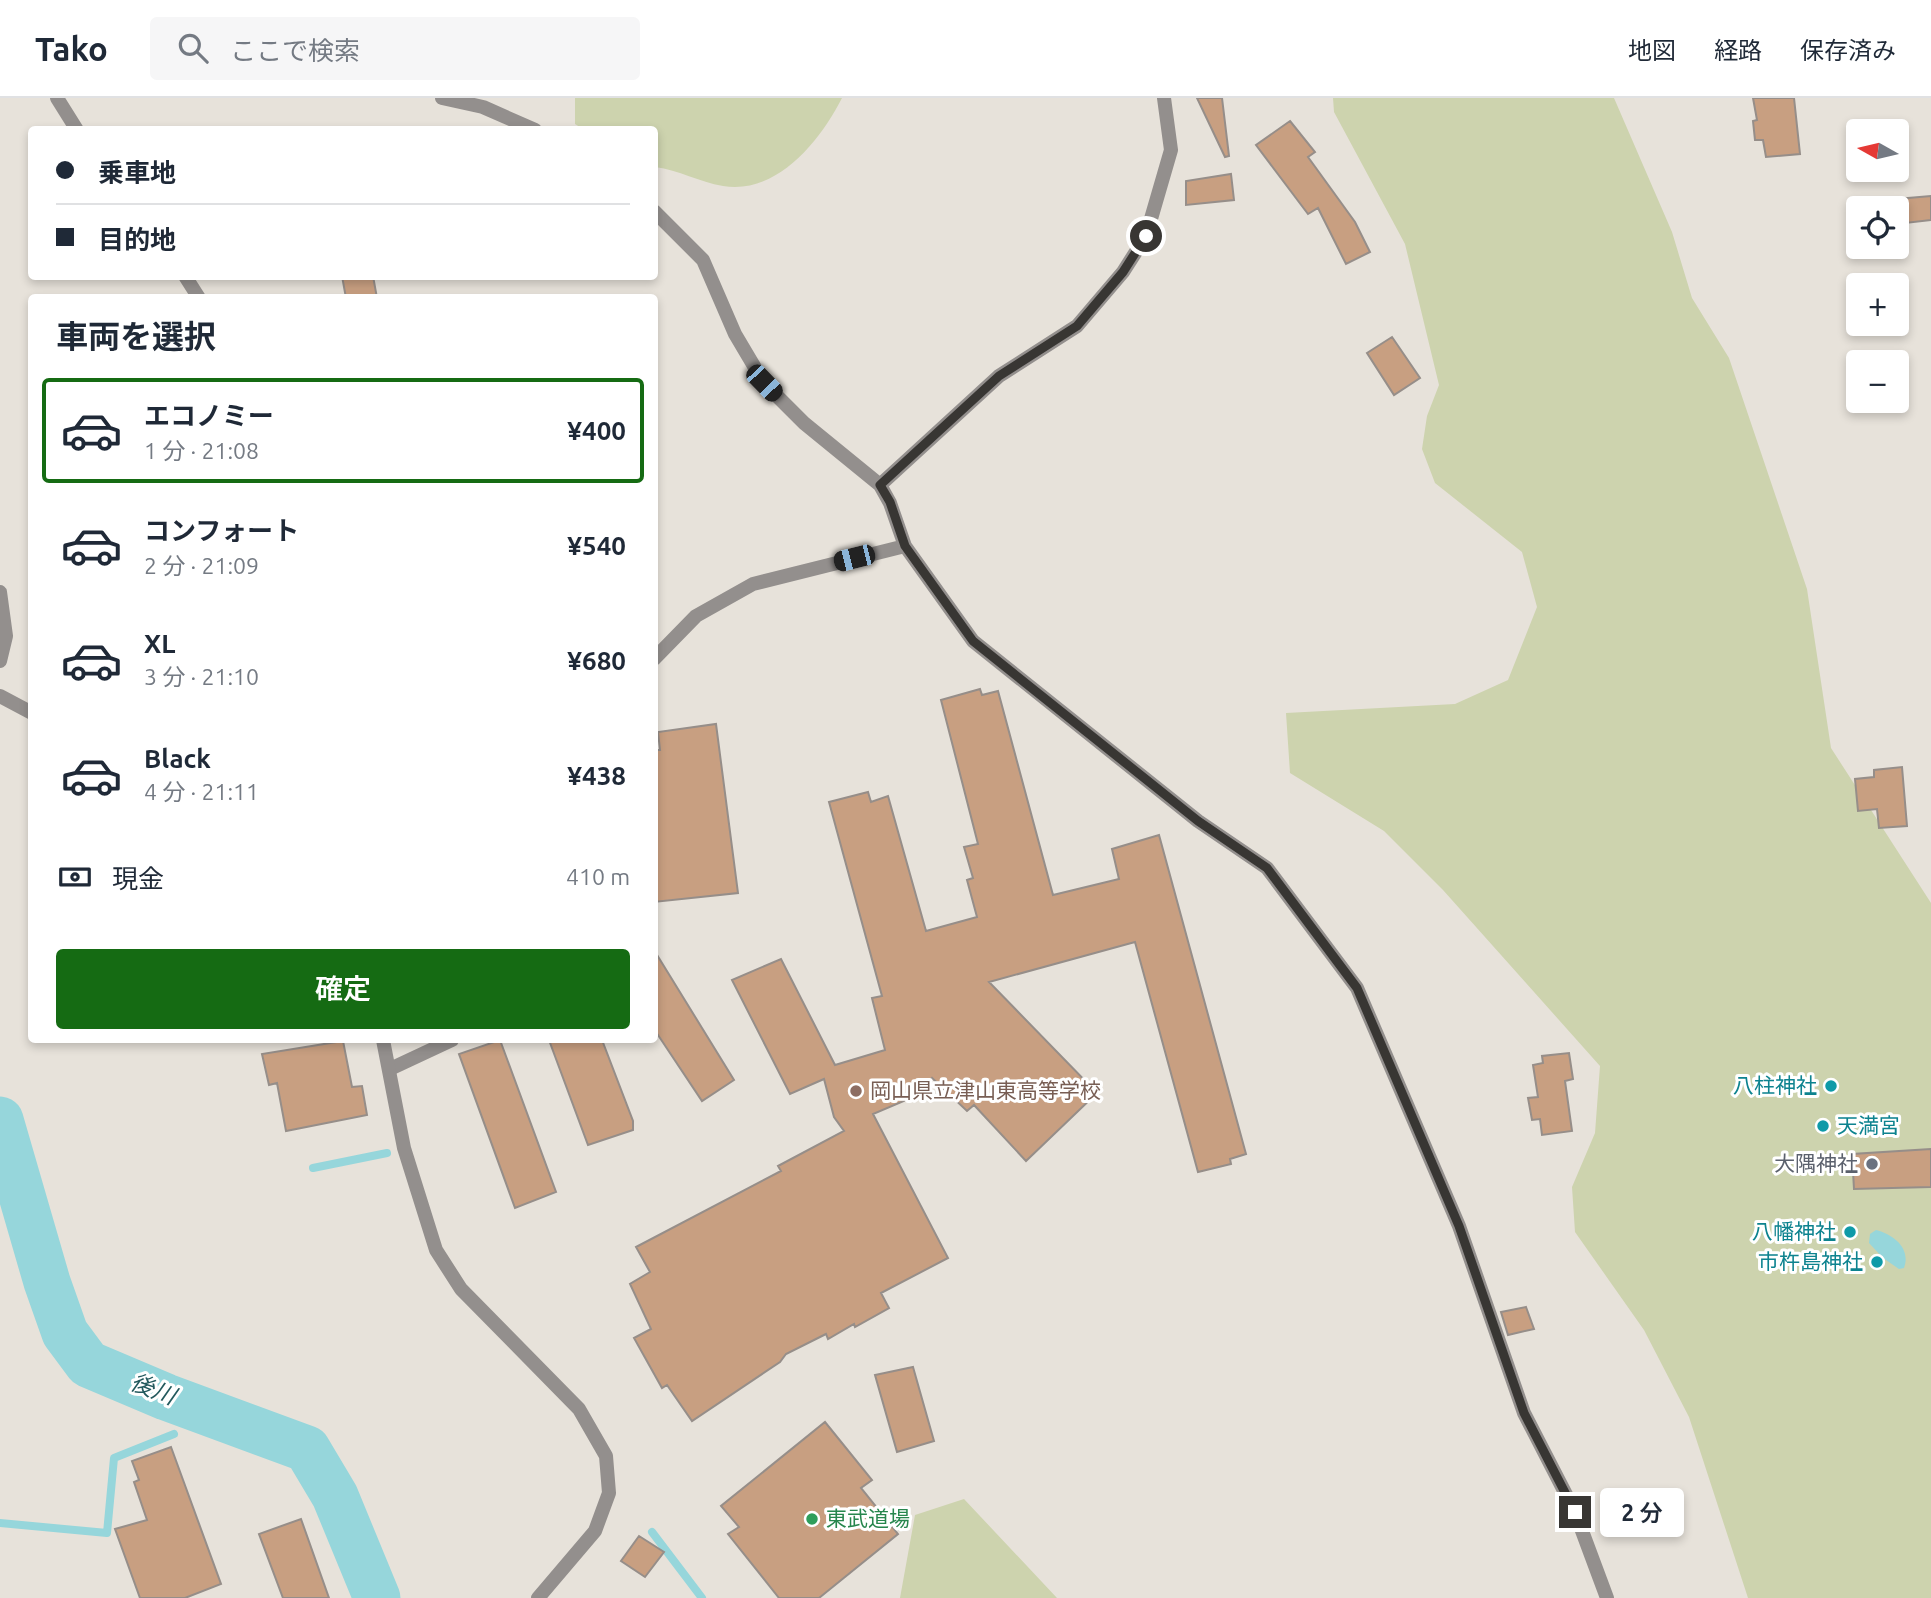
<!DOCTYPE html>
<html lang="ja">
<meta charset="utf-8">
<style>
:root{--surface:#fff;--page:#f6f6f7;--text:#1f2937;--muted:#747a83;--line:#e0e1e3;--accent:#156b13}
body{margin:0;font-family:Ubuntu,"Noto Sans JP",sans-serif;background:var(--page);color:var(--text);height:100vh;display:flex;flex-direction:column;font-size:26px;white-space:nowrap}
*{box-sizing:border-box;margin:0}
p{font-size:23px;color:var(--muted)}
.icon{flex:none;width:38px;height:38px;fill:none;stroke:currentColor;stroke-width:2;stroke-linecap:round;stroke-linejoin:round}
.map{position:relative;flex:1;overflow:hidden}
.panel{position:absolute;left:28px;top:196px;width:630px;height:749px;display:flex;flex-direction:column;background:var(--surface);border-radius:7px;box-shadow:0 4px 10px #0003}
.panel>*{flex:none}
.top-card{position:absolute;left:28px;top:28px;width:630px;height:154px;border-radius:7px;box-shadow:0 4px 10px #0003;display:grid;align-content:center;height:154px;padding:0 28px;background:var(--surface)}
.needle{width:46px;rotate:278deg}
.controls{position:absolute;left:1846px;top:21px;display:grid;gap:14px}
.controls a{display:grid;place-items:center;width:63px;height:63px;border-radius:7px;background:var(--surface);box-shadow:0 4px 10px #0003;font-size:35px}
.end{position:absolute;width:32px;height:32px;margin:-16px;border:9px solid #383633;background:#fff;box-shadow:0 0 0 4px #fff}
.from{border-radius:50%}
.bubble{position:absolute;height:49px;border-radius:7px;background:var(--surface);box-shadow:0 4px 10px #0003;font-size:23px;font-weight:600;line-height:49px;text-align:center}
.car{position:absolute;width:21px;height:42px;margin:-21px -10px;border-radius:9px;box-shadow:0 0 5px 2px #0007;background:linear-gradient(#222 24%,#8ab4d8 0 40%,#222 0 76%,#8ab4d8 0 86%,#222 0)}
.top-card b{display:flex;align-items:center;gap:24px;height:66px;font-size:26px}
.top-card b+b{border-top:2px solid var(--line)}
.top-card i{width:18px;height:18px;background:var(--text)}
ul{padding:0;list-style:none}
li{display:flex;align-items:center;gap:21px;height:105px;margin:0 14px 10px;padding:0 14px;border:4px solid transparent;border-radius:7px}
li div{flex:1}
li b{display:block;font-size:26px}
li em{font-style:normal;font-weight:600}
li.active{border-color:var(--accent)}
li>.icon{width:63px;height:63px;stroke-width:1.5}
h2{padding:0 28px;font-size:32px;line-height:84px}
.pay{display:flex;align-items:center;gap:18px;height:77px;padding:0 28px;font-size:26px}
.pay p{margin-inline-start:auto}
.primary-button{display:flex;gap:14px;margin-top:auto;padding:14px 28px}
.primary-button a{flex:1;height:80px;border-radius:7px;background:var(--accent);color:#fff;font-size:28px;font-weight:600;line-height:80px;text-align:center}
header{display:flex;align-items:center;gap:42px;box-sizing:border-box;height:98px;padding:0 35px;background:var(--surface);border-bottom:2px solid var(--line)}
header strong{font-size:33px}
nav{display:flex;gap:38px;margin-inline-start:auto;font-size:24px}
.search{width:490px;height:63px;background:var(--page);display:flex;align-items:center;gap:18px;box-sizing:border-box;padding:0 24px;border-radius:7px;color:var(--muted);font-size:26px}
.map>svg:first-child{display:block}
.green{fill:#cdd3ae}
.water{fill:#96d6db}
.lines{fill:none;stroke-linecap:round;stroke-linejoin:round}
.stream{stroke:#96d6db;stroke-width:8}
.river{stroke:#96d6db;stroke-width:47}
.building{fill:#c89f81;stroke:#968e89;stroke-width:2}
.minor{stroke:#938f8d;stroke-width:14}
.tertiary{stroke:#938f8d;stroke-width:14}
.route{stroke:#383633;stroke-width:9}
.culture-dot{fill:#0f9aa8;stroke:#fff;stroke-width:2.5}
.education-dot{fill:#8d6e63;stroke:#fff;stroke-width:2.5}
.worship-dot{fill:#6b7280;stroke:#fff;stroke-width:2.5}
.leisure-dot{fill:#2e9e5b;stroke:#fff;stroke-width:2.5}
.labels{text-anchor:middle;stroke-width:6;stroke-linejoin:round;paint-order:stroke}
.culture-label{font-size:21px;fill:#0d838f;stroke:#fff;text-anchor:end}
.education-label{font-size:21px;fill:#785e54;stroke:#fff;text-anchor:start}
.worship-label{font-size:21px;fill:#5b616d;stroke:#fff;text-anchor:end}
.leisure-label{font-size:21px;fill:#27864d;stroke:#fff;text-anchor:start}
.water-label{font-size:23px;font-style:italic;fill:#23595d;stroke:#fff}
</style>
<header>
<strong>Tako</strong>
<div class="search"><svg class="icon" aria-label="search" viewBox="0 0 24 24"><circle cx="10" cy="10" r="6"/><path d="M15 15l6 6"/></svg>ここで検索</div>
<nav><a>地図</a><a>経路</a><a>保存済み</a></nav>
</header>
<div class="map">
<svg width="1931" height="1500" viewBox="0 0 1931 1500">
<rect width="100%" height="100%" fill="#e7e2da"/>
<!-- green -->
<path class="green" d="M 575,0 L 842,0 C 820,43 777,97 723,88 C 699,84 679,72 655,69 L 654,32 L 583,31 L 575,26 Z
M 1333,0 L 1614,0 L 1672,134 L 1692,200 L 1729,260 L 1807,491 L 1831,650 L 1931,805 L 1931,1500 L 1748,1500 L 1689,1319 L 1644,1232 L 1575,1134 L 1572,1089 L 1595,1035 L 1600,968 L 1443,792 L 1384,733 L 1290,675 L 1286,615 L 1455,606 L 1508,582 L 1537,509 L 1522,454 L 1435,385 L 1422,351 L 1427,318 L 1439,287 L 1405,146 L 1334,14 Z
M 964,1401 L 1057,1500 L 900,1500 L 915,1417 Z"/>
<!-- water -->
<path class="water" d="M 1876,1132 C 1895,1137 1911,1151 1904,1170 L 1899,1171 L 1883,1160 L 1869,1145 L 1870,1136 Z
M 364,1438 L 389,1500 L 366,1500 L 343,1445 Z"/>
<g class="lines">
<!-- stream -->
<path class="stream" d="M 313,1070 L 387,1055
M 0,1425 L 107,1435 L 114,1360 L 174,1336
M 652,1434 L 702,1500"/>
<!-- river -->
<path class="river" d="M 0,1022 L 47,1184 L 65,1235 L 88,1266 L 166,1299 L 307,1351 L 335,1398 L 377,1500"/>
</g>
<!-- building -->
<path class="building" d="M 1197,0 L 1222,0 L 1229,58 L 1225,59 Z
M 1753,0 L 1794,0 L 1800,56 L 1766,59 L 1763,42 L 1755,42 L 1753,23 L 1757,22 Z
M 1290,23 L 1315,54 L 1308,59 L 1355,124 L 1370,154 L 1346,166 L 1318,110 L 1308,116 L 1256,47 Z
M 1231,76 L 1234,102 L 1186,107 L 1186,83 Z
M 1931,98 L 1931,122 L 1897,126 L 1897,101 Z
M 342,178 L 373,178 L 377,200 L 346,200 Z
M 1392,239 L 1420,280 L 1394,297 L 1367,255 Z
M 980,591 L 982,597 L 998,593 L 1053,797 L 1119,781 L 1112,751 L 1159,737 L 1246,1056 L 1230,1061 L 1231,1066 L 1198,1074 L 1135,844 L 989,884 L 1097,995 L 1026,1063 L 974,1007 L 967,1013 L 932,980 L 918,995 L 915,993 L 904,1003 L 873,1016 L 948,1160 L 881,1195 L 889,1210 L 855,1229 L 854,1226 L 828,1241 L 826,1236 L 786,1256 L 780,1264 L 692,1323 L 667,1287 L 662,1290 L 634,1240 L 651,1231 L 630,1186 L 650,1174 L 636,1149 L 781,1073 L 778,1068 L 844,1033 L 834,1019 L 824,981 L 790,996 L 732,882 L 781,861 L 835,967 L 885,952 L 872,900 L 882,898 L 829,704 L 868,694 L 871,704 L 888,698 L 926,833 L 977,819 L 967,782 L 973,780 L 964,749 L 978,746 L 941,602 Z
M 716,626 L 738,795 L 654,804 L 654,652 L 660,652 L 658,634 Z
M 1902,669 L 1907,728 L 1879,730 L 1877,711 L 1858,713 L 1855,681 L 1874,679 L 1874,672 Z
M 654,852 L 734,982 L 702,1003 L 654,931 Z
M 500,942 L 556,1094 L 515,1110 L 459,956 Z
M 549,942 L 602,942 L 633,1023 L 633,1032 L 588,1047 Z
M 343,943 L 352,989 L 362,988 L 367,1017 L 286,1033 L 277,985 L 269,987 L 262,956 Z
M 1569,955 L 1573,981 L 1565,983 L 1572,1033 L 1542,1037 L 1540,1021 L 1532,1022 L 1528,1000 L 1538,999 L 1533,967 L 1543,965 L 1542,958 Z
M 1931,1051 L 1931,1089 L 1854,1091 L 1852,1056 Z
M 1526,1209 L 1534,1231 L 1508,1237 L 1501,1214 Z
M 913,1269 L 934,1343 L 897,1354 L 875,1277 Z
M 825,1324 L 872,1382 L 861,1390 L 898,1436 L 819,1500 L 779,1500 L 728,1436 L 739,1429 L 721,1408 Z
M 171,1349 L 221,1486 L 185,1500 L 140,1500 L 115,1431 L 147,1422 L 134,1384 L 139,1382 L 132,1363 Z
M 301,1421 L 329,1500 L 283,1500 L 259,1436 Z
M 639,1438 L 664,1454 L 645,1479 L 621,1463 Z"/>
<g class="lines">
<!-- minor -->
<path class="minor" d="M 57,0 L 77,32
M 442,0 L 483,9 L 535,32
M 654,113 L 703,162 L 735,236 L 764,285 L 804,325 L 880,387 L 890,405 L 905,448 L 973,543 L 1198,723 L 1267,770 L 1357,890 L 1459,1128 L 1524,1315 L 1575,1414 L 1607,1500
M 185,178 L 199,200
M 880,387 L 999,278 L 1077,228 L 1123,174 L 1146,138 L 1171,52 L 1164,0
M 0,494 L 6,538 L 0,563
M 654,561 L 696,518 L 753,486 L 905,448
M 390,971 L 452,942"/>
<!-- tertiary -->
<path class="tertiary" d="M 0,598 L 32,615
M 383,942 L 404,1050 L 436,1152 L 461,1191 L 579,1311 L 606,1358 L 609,1395 L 595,1433 L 538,1500"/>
</g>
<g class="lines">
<!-- route -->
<path class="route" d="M 1146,138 L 1123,174 L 1077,228 L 999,278 L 880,387 L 890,404 L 905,448 L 973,543 L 1198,723 L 1267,770 L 1357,890 L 1459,1128 L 1524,1315 L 1575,1414"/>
</g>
<!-- markers -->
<g class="culture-dot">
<circle cx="1831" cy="988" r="7"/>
<circle cx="1823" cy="1028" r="7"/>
<circle cx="1850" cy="1134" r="7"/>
<circle cx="1877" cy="1164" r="7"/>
</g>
<circle class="education-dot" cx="856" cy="993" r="7"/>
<circle class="worship-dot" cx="1872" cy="1066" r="7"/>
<circle class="leisure-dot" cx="812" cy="1421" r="7"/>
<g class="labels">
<!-- culture labels -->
<g class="culture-label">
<text x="1817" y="995">八柱神社</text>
<text x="1837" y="1035" text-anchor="start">天満宮</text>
<text x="1836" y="1141">八幡神社</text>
<text x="1863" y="1171">市杵島神社</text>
</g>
<!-- education labels -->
<g class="education-label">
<text x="870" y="1000">岡山県立津山東高等学校</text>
</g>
<!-- worship labels -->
<g class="worship-label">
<text x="1858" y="1073">大隅神社</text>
</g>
<!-- leisure labels -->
<g class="leisure-label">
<text x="826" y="1428">東武道場</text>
</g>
<!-- water labels -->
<g class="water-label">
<text transform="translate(153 1291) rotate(21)" y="8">後川</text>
</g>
</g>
</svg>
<div class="controls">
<a><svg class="needle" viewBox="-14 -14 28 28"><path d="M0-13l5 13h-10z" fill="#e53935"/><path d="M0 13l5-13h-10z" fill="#747a83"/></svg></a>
<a><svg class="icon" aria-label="locate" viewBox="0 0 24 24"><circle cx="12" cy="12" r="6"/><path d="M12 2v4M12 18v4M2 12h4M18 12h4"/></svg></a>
<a>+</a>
<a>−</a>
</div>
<i class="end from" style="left:1146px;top:138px"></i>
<i class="end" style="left:1575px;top:1414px"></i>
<div class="bubble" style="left:1600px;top:1390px;width:84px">2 分</div>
<i class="car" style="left:764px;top:285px;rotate:136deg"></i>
<i class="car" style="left:854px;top:460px;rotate:256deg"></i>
<div class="top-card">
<b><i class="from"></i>乗車地</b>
<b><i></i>目的地</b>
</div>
<section class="panel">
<h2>車両を選択</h2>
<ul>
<li class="active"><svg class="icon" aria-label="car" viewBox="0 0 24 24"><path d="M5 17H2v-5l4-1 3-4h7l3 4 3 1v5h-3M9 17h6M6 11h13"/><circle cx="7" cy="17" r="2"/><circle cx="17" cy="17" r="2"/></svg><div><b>エコノミー</b><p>1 分 · 21:08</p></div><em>¥400</em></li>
<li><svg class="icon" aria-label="car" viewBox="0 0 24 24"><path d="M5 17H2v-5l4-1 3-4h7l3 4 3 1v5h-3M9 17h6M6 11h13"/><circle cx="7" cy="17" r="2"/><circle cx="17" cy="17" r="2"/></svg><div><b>コンフォート</b><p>2 分 · 21:09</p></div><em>¥540</em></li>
<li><svg class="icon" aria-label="car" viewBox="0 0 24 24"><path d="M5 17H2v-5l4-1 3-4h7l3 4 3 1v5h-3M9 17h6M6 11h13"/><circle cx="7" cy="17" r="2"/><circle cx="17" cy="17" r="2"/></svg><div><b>XL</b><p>3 分 · 21:10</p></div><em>¥680</em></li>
<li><svg class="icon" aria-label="car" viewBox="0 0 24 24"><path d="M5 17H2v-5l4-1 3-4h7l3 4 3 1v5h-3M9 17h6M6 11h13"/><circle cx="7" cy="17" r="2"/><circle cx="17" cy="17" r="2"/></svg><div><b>Black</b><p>4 分 · 21:11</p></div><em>¥438</em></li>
</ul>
<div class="pay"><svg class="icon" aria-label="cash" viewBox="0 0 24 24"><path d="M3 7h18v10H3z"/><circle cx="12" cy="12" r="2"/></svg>現金<p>410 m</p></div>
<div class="primary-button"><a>確定</a></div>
</section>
</div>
